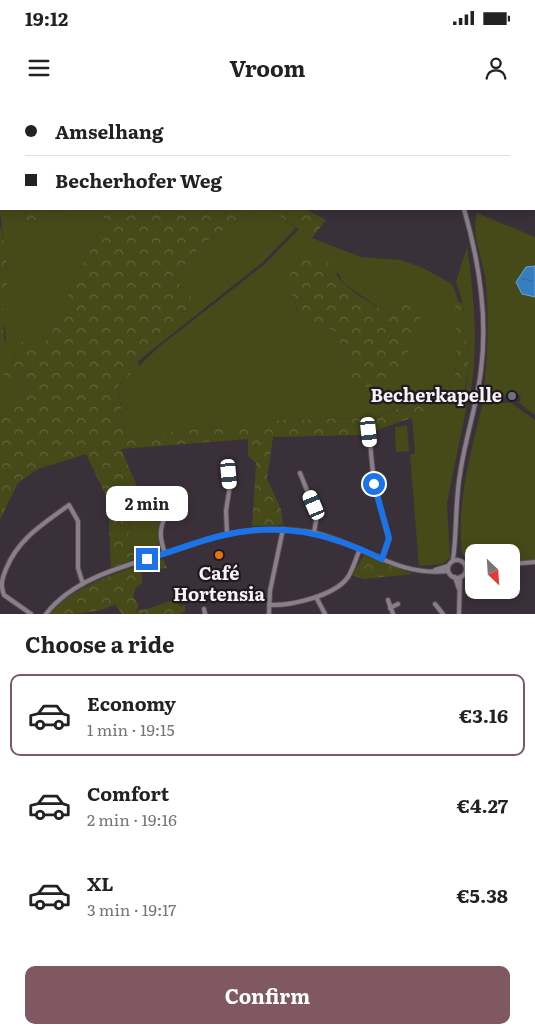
<!DOCTYPE html>
<meta charset="utf-8">
<style>
:root{--surface:#fff;--page:#f6f6f6;--text:#222;--muted:#767676;--line:#e0e0e0;--accent:#7f5862}
body{margin:0;font-family:Literata,serif;background:var(--page);color:var(--text);height:100vh;display:flex;flex-direction:column;font-size:19px;white-space:nowrap}
*{box-sizing:border-box;margin:0}
p{font-size:16px;color:var(--muted)}
.icon{flex:none;width:28px;height:28px;fill:none;stroke:currentColor;stroke-width:2;stroke-linecap:round;stroke-linejoin:round}
.map{position:relative;height:514px;overflow:hidden}
.panel{display:flex;flex-direction:column;background:var(--surface);flex:1}
.panel>*{flex:none}
.banner{position:absolute;left:0px;top:0px;width:535px;height:110px;box-shadow:0 2px 12px #0003;display:grid;align-content:center;height:110px;padding:0 25px;background:var(--surface)}
.needle{width:32px;rotate:155deg}
.controls{position:absolute;left:465px;top:444px;display:grid;gap:10px}
.controls a{display:grid;place-items:center;width:55px;height:55px;border-radius:10px;background:var(--surface);box-shadow:0 2px 12px #0003;font-size:25px}
.end{position:absolute;width:22px;height:22px;margin:-11px;border:6px solid #1a73e8;background:#fff;box-shadow:0 0 0 2px #fff}
.from{border-radius:50%}
.bubble{position:absolute;height:35px;border-radius:10px;background:var(--surface);box-shadow:0 2px 12px #0003;font-size:16px;font-weight:700;line-height:35px;text-align:center}
.car{position:absolute;width:15px;height:30px;margin:-15px -8px;border-radius:6px;box-shadow:0 0 4px 1px #0007;background:linear-gradient(#fff 24%,#345 0 40%,#fff 0 76%,#345 0 86%,#fff 0)}
.banner b{display:flex;align-items:center;gap:18px;height:48px;font-size:19px}
.banner b+b{border-top:1px solid var(--line)}
.banner i{width:12px;height:12px;background:var(--text)}
ul{padding:0;list-style:none}
li{display:flex;align-items:center;gap:15px;height:82px;margin:0 10px 8px;padding:0 15px;border:2px solid transparent;border-radius:10px}
li div{flex:1}
li b{display:block;font-size:19px}
li em{font-style:normal;font-weight:700}
li.selected{border-color:var(--accent)}
li>.icon{width:45px;height:45px;stroke-width:1.5}
h2{padding:0 25px;font-size:22px;line-height:60px}
.button{display:flex;gap:10px;margin-top:auto;padding:10px 25px}
.button a{flex:1;height:58px;border-radius:10px;background:var(--accent);color:#fff;font-size:20px;font-weight:700;line-height:58px;text-align:center}
.status{display:flex;justify-content:space-between;align-items:center;height:35px;padding:0 25px;background:var(--surface);direction:ltr}
.status svg{height:14px;fill:currentColor}
header{display:flex;justify-content:space-between;align-items:center;height:65px;padding:0 25px;background:var(--surface);font-size:22px;font-weight:700}
.map>svg:first-child{display:block}
.green{fill:#464a19;fill-rule:evenodd}
.forest{fill:url(#forest-crowns)}
.water{fill:url(#water-ripples);stroke:#6fa2d0}
.lines{fill:none;stroke-linecap:round;stroke-linejoin:round}
.stream{stroke:#6fa2d0;stroke-width:1}
.minor-casing{stroke:#554c54;stroke-width:6}
.minor{stroke:#8a7f89;stroke-width:4}
.route{stroke:#1a73e8;stroke-width:6}
.worship-dot{fill:#6b7280;stroke:#1e1a1e;stroke-width:2}
.food-dot{fill:#e8710a;stroke:#1e1a1e;stroke-width:2}
.labels{text-anchor:middle;stroke-width:4.5;stroke-linejoin:round;paint-order:stroke}
.poi-label{font-size:18px;font-weight:bold;fill:#f9f2f8;stroke:#1e1a1e;text-anchor:end}
</style>
<div class="status"><b>19:12</b><svg viewBox="0 0 49 12"><path d="M0 12V9h3v3zM5 12V6h3v6zM10 12V3h3v9zM15 12V0h3v12zM26 1h20v11H26zM47 4h2v5h-2z"/></svg></div>
<header><svg class="icon" aria-label="menu" viewBox="0 0 24 24"><path d="M4 6h16M4 12h16M4 18h16"/></svg>Vroom<svg class="icon" aria-label="person" viewBox="0 0 24 24"><circle cx="12" cy="8" r="4"/><path d="M4 21q1-7 8-7t8 7"/></svg></header>
<div class="map">
<svg width="535" height="514" viewBox="0 0 535 514">
<defs>
<pattern id="forest-crowns" width="20" height="18" patternUnits="userSpaceOnUse" patternTransform="scale(1.25)"><rect width="20" height="18" fill="#464a19"/><path d="M2 6a3 3 0 1 1 6 0M12 15a3 3 0 1 1 6 0" fill="none" stroke="#61653b"/></pattern>
<pattern id="water-ripples" width="26" height="14" patternUnits="userSpaceOnUse" patternTransform="scale(1.25)"><rect width="26" height="14" fill="#347fbf"/><path d="M2 4q2-2 4 0t4 0M15 11q2-2 4 0t4 0" fill="none" stroke="#3d6990"/></pattern>
</defs>
<rect width="100%" height="100%" fill="#3a3039"/>
<!-- green -->
<path class="green" d="M 73,109 L 107,109 L 93,146 L 75,176 L 56,226 L 37,254 L 25,241 L 14,254 L 9,279 L 14,286 L 22,276 L 28,278 L 16,302 L 0,308 L 0,244 L 4,246 L 6,240 L 2,208 L 7,169 L 0,111 L 6,112 L 24,122 L 71,113 Z
M 257,109 L 276,109 L 281,117 L 296,128 L 263,162 L 138,261 L 136,255 L 196,202 L 174,178 L 202,144 Z
M 477,113 L 535,137 L 535,315 L 519,303 L 521,296 L 514,291 L 503,297 L 483,295 C 488,258 489,221 486,184 C 484,161 470,134 477,113 Z
M 299,129 L 312,138 L 361,157 L 401,160 L 423,168 L 452,184 L 459,202 L 456,201 L 457,254 L 454,285 L 374,318 L 281,320 L 125,337 L 118,286 L 160,246 L 265,164 ZM 299,159 L 339,174 L 343,183 L 390,215 L 402,200 L 422,215 L 414,227 L 413,240 L 354,283 L 336,232 L 299,215 C 292,195 284,178 299,159 Z
M 467,147 C 474,196 479,246 470,296 L 465,294 L 469,268 L 463,203 L 456,182 Z
M 462,300 L 468,300 L 447,403 L 450,458 L 442,464 L 419,466 L 410,355 L 415,353 L 412,317 Z
M 483,302 L 511,303 L 535,320 L 535,459 L 511,461 L 511,452 L 474,452 L 474,464 L 462,454 C 456,402 471,353 483,302 Z
M 407,326 L 409,351 L 396,352 L 395,327 Z
M 133,408 L 164,411 L 158,429 L 159,451 L 135,459 L 128,429 Z"/>
<!-- forest -->
<path class="forest" d="M 0,99 L 1,109 L 73,109 L 72,113 L 24,122 L 6,112 L 0,111 Z
M 107,109 L 257,109 L 202,144 L 174,178 L 196,202 L 136,255 L 139,266 L 118,286 L 125,337 L 281,320 L 375,318 L 454,285 L 457,254 L 455,201 L 463,203 L 469,268 L 462,300 L 363,335 L 273,337 L 267,379 L 281,409 L 283,425 L 252,426 L 256,363 L 248,356 L 248,339 L 121,349 L 137,386 L 128,429 L 135,459 L 111,468 L 108,400 L 86,354 L 38,369 L 18,383 L 0,419 L 0,308 L 16,302 L 28,278 L 22,276 L 14,286 L 9,279 L 3,276 L 21,242 L 25,241 L 37,253 L 56,226 L 75,176 L 93,146 Z
M 276,109 L 306,109 L 326,120 L 312,138 L 281,117 Z
M 0,126 C 6,143 11,192 2,208 L 9,215 L 3,227 L 5,246 L 0,244 Z
M 308,155 C 332,157 330,168 343,183 C 354,194 377,206 390,215 L 402,200 L 416,201 L 422,215 C 415,226 416,229 413,240 C 409,254 388,287 373,288 C 367,288 359,285 354,283 L 336,232 L 299,215 L 292,194 L 290,194 C 288,177 290,162 308,155 Z
M 364,455 L 413,474 L 364,479 L 352,475 Z
M 163,459 L 167,468 L 161,469 L 153,464 L 141,470 L 142,483 L 135,489 L 133,497 L 139,505 L 135,514 L 122,514 L 115,504 C 98,514 72,514 50,514 C 73,485 128,468 163,459 Z
M 176,500 L 179,506 L 185,505 L 185,511 L 180,514 L 136,514 L 138,510 C 153,510 161,502 176,500 Z"/>
<!-- water -->
<path class="water" d="M 535,166 L 535,197 L 522,194 L 516,182 L 526,167 Z"/>
<g class="lines">
<!-- stream -->
<path class="stream" d="M 0,77 L 1,77"/>
<defs>
<path id="minor" d="M 531,0 L 533,1
M 518,1 L 519,0
M 534,24 L 535,21
M 534,86 L 535,86
M 369,332 L 374,384 L 389,439 L 382,459
M 300,373 L 317,415 L 314,433
M 227,434 L 226,411 L 230,385 L 229,374
M 165,454 C 162,444 159,435 162,425 C 165,413 172,406 169,393
M 453,460 C 457,432 455,403 460,374 C 465,339 477,305 481,270 C 488,216 479,161 464,109
M448 469a9 9 0 1 1 18 0a9 9 0 1 1-18 0Z
M 511,464 L 535,462
M 466,465 L 474,465
M 435,470 L 448,466
M 466,470 L 474,469
M 455,477 L 459,489
M 316,497 L 325,514
M 388,500 L 393,514
M 435,504 L 443,514
M 269,505 C 290,506 335,496 348,477 C 353,469 356,458 360,449
M 390,508 L 398,504
M 204,509 L 205,514
M 31,514 L 4,495 C 0,485 2,479 6,469 C 18,439 43,424 69,405 L 78,421 L 78,468 L 83,484
M 46,514 C 74,478 125,466 166,453 C 187,447 207,438 228,434 C 257,429 286,427 315,433 C 364,444 395,477 448,471
M 269,514 L 270,491 L 283,429
M 459,514 L 460,477"/>
</defs>
<!-- minor casing -->
<use href="#minor" class="minor-casing"/>
<!-- minor -->
<use href="#minor" class="minor"/>
</g>
<g class="lines">
<!-- route -->
<path class="route" d="M 147,459 C 171,452 195,442 220,436 C 280,421 328,433 382,459 L 389,438 L 374,384"/>
</g>
<!-- markers -->
<circle class="worship-dot" cx="512" cy="296" r="5"/>
<circle class="food-dot" cx="219" cy="455" r="5"/>
<g class="labels">
<!-- poi labels -->
<g class="poi-label">
<text x="502" y="302">Becherkapelle</text>
<text x="219" y="480" text-anchor="middle">Café<tspan x="219" dy="21">Hortensia</tspan></text>
</g>
</g>
</svg>
<div class="controls">
<a><svg class="needle" viewBox="-14 -14 28 28"><path d="M0-13l5 13h-10z" fill="#e53935"/><path d="M0 13l5-13h-10z" fill="#767676"/></svg></a>
</div>
<i class="end from" style="left:374px;top:384px"></i>
<i class="end" style="left:147px;top:459px"></i>
<div class="bubble" style="left:106px;top:386px;width:82px">2 min</div>
<i class="car" style="left:369px;top:332px;rotate:174deg"></i>
<i class="car" style="left:229px;top:374px;rotate:175deg"></i>
<i class="car" style="left:314px;top:405px;rotate:337deg"></i>
<div class="banner">
<b><i class="from"></i>Amselhang</b>
<b><i></i>Becherhofer Weg</b>
</div>
</div>
<section class="panel">
<h2>Choose a ride</h2>
<ul>
<li class="selected"><svg class="icon" aria-label="car" viewBox="0 0 24 24"><path d="M5 17H2v-5l4-1 3-4h7l3 4 3 1v5h-3M9 17h6M6 11h13"/><circle cx="7" cy="17" r="2"/><circle cx="17" cy="17" r="2"/></svg><div><b>Economy</b><p>1 min · 19:15</p></div><em>€3.16</em></li>
<li><svg class="icon" aria-label="car" viewBox="0 0 24 24"><path d="M5 17H2v-5l4-1 3-4h7l3 4 3 1v5h-3M9 17h6M6 11h13"/><circle cx="7" cy="17" r="2"/><circle cx="17" cy="17" r="2"/></svg><div><b>Comfort</b><p>2 min · 19:16</p></div><em>€4.27</em></li>
<li><svg class="icon" aria-label="car" viewBox="0 0 24 24"><path d="M5 17H2v-5l4-1 3-4h7l3 4 3 1v5h-3M9 17h6M6 11h13"/><circle cx="7" cy="17" r="2"/><circle cx="17" cy="17" r="2"/></svg><div><b>XL</b><p>3 min · 19:17</p></div><em>€5.38</em></li>
</ul>
<div class="button"><a>Confirm</a></div>
</section>
